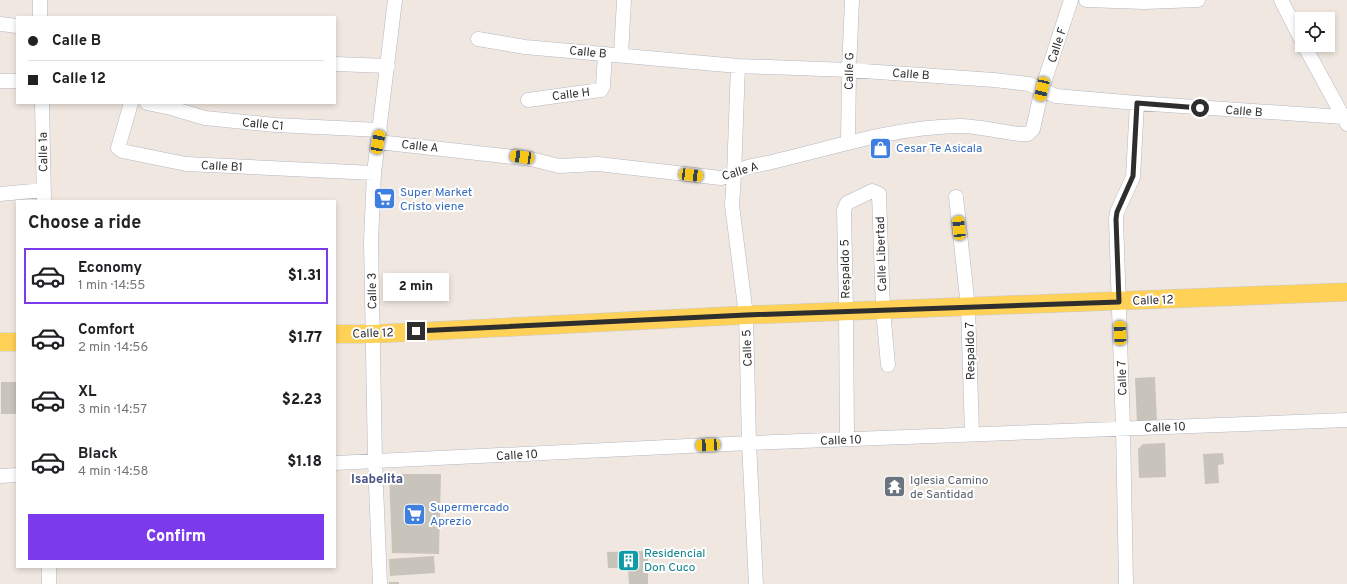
<!DOCTYPE html>
<meta charset="utf-8">
<style>
:root{--surface:#fff;--page:#f2f2f2;--text:#202124;--muted:#757577;--line:#e0e0e0;--accent:#7c3aed}
body{margin:0;font-family:Overpass,sans-serif;background:var(--page);color:var(--text);height:100vh;display:flex;flex-direction:column;font-size:15px;white-space:nowrap}
*{box-sizing:border-box;margin:0}
p{font-size:13px;color:var(--muted)}
.icon{flex:none;width:22px;height:22px;fill:none;stroke:currentColor;stroke-width:2;stroke-linecap:round;stroke-linejoin:round}
.map{position:relative;flex:1;overflow:hidden}
.details{position:absolute;left:16px;top:200px;width:320px;height:368px;display:flex;flex-direction:column;background:var(--surface);border-radius:0px;box-shadow:0 2px 6px #0003}
.details>*{flex:none}
.guide{position:absolute;left:16px;top:16px;width:320px;height:88px;border-radius:0px;box-shadow:0 2px 6px #0003;display:grid;align-content:center;height:88px;padding:0 12px;background:var(--surface)}
.tools{position:absolute;left:1295px;top:12px;display:grid;gap:8px}
.tools a{display:grid;place-items:center;width:40px;height:40px;border-radius:0px;background:var(--surface);box-shadow:0 2px 6px #0003;font-size:20px}
.end{position:absolute;width:18px;height:18px;margin:-9px;border:5px solid #2e2e2e;background:#fff;box-shadow:0 0 0 2px #fff}
.from{border-radius:50%}
.bubble{position:absolute;height:28px;border-radius:0px;background:var(--surface);box-shadow:0 2px 6px #0003;font-size:13px;font-weight:800;line-height:28px;text-align:center}
.car{position:absolute;width:12px;height:24px;margin:-12px -6px;border-radius:5px;box-shadow:0 0 3px 1px #0007;background:linear-gradient(#f5c518 24%,#345 0 40%,#f5c518 0 76%,#345 0 86%,#f5c518 0)}
.guide b{display:flex;align-items:center;gap:14px;height:38px;font-size:15px}
.guide b+b{border-top:1px solid var(--line)}
.guide i{width:10px;height:10px;background:var(--text)}
ul{padding:0;list-style:none}
li{display:flex;align-items:center;gap:12px;height:56px;margin:0 8px 6px;padding:0 4px;border:2px solid transparent;border-radius:0px}
li div{flex:1}
li b{display:block;font-size:15px}
li em{font-style:normal;font-weight:800}
li.active{border-color:var(--accent)}
li>.icon{width:36px;height:36px;stroke-width:1.5}
h2{padding:0 12px;font-size:18px;line-height:48px}
.cta{display:flex;gap:8px;margin-top:auto;padding:8px 12px}
.cta a{flex:1;height:46px;border-radius:0px;background:var(--accent);color:#fff;font-size:16px;font-weight:800;line-height:46px;text-align:center}
.map>svg:first-child{display:block}
.building{fill:#c8c3bb}
.lines{fill:none;stroke-linecap:round;stroke-linejoin:round}
.minor-casing{stroke:#b4b7c2;stroke-width:15}
.major-casing{stroke:#c9c9c9;stroke-width:19}
.minor{stroke:#fff;stroke-width:14}
.major{stroke:#ffd156;stroke-width:18}
.route{stroke:#2e2e2e;stroke-width:5}
.labels{text-anchor:middle;stroke-width:4;stroke-linejoin:round;paint-order:stroke}
.street-label{font-size:12px;fill:#2e2e2e;stroke:#fff}
.shop-label{font-size:12px;fill:#366cbe;stroke:#fff;text-anchor:start}
.worship-label{font-size:12px;fill:#5b616d;stroke:#fff;text-anchor:start}
.culture-label{font-size:12px;fill:#0d838f;stroke:#fff;text-anchor:start}
.neighbourhood-label{font-size:13px;font-weight:bold;fill:#485584;stroke:#fff}
</style>
<div class="map">
<svg width="1347" height="584" viewBox="0 0 1347 584">
<rect width="100%" height="100%" fill="#f0e8e0"/>
<!-- building -->
<path class="building" d="M 1155,377 L 1157,423 L 1137,424 L 1135,378 Z
M 1,382 L 17,382 L 17,414 L 1,414 Z
M 1165,443 L 1166,477 L 1139,478 L 1138,449 L 1143,444 Z
M 1223,453 L 1224,464 L 1218,465 L 1219,483 L 1205,484 L 1203,454 Z
M 389,474 L 441,474 L 439,554 L 392,553 Z
M 648,551 L 648,584 L 629,584 L 628,568 L 608,568 L 607,552 Z
M 434,556 L 435,573 L 390,576 L 389,559 Z
M 389,582 L 399,582 L 399,584 L 389,584 Z"/>
<g class="lines">
<defs>
<path id="minor" d="M 40,0 L 40,17
M 1086,0 L 1144,2 L 1198,0
M 1281,0 L 1302,41
M 0,24 L 17,26
M 478,39 L 525,47 L 738,66 L 849,70 L 994,80 L 1029,84 L 1056,96 L 1137,103 L 1343,117
M 1304,45 L 1347,124
M 621,55 L 624,0
M 335,64 L 388,66
M 738,66 L 734,175 L 732,205 L 746,315 L 749,443 L 756,584
M 0,81 L 17,81
M 528,100 L 601,90 L 603,86 L 605,54
M 42,103 L 44,201
M 131,103 L 118,148 L 122,151 L 186,164 L 374,173
M 147,103 L 171,108 L 205,118 L 275,125 L 380,130
M 378,142 L 531,159 L 559,166 L 598,164 L 721,178 C 732,176 734,172 743,169 C 749,166 756,165 763,164 C 829,149 892,127 960,126 C 978,126 1001,132 1020,134 L 1028,134 L 1033,129 L 1042,89 L 1071,0
M 848,142 L 849,70 L 852,0
M 0,194 L 44,190
M 956,197 L 968,307 L 972,434
M 847,439 L 846,311 L 844,210 L 847,203 L 872,191 L 879,194 L 883,310 L 888,365
M 335,463 L 749,443 L 1347,420
M 0,476 L 17,475
M 49,567 L 49,584
M 380,584 L 375,461 L 371,241 L 374,173 L 395,0
M 1126,584 L 1123,429 L 1116,219 L 1117,212 L 1133,177 L 1137,103"/>
<path id="major" d="M 335,334 L 373,334 L 746,315 L 1347,292
M 0,342 L 17,342"/>
</defs>
<!-- minor casing -->
<use href="#minor" class="minor-casing"/>
<!-- major casing -->
<use href="#major" class="major-casing"/>
<!-- minor -->
<use href="#minor" class="minor"/>
<!-- major -->
<use href="#major" class="major"/>
</g>
<g class="lines">
<!-- route -->
<path class="route" d="M 416,331 L 746,315 L 1119,302 L 1116,219 L 1117,212 L 1133,176 L 1137,103 L 1200,108"/>
</g>
<!-- icons -->
<defs>
<symbol id="shop-square" viewBox="-11 -11 22 22"><rect x="-9" y="-9" width="18" height="18" rx="4" fill="#3f7fe0" stroke="#fff"/><path d="M-5-2.5h2.3a2.7 3.5 0 0 1 5.4 0H5L5.5 6h-11ZM-1.5-2.5h3a1.5 2.3 0 0 0-3 0Z" fill="#fff"/></symbol>
<symbol id="supermarket-square" viewBox="-11 -11 22 22"><rect x="-9" y="-9" width="18" height="18" rx="4" fill="#3f7fe0" stroke="#fff"/><path d="M-6-5.5h2.5l.6 2H6L4.5 2H-2.5L-4.4-4H-6ZM-1.5 3.2a1.3 1.3 0 1 0 .1 0ZM3 3.2a1.3 1.3 0 1 0 .1 0Z" fill="#fff"/></symbol>
<symbol id="temple-square" viewBox="-11 -11 22 22"><rect x="-9" y="-9" width="18" height="18" rx="4" fill="#6b7280" stroke="#fff"/><path d="M0-6L5-2H3V0L6.5 2.5H4V6H1.5V3h-3V6H-4V2.5H-6.5L-3 0V-2H-5Z" fill="#fff"/></symbol>
<symbol id="building-square" viewBox="-11 -11 22 22"><rect x="-9" y="-9" width="18" height="18" rx="4" fill="#0f9aa8" stroke="#fff"/><path d="M-4-6H4V6H1V3H-1V6H-4ZM-2.5-4.3h1.7v1.8h-1.7ZM.8-4.3h1.7v1.8H.8ZM-2.5-1h1.7V.8h-1.7ZM.8-1h1.7V.8H.8Z" fill="#fff"/></symbol>
</defs>
<g fill-rule="evenodd">
<use href="#shop-square" x="868" y="136" width="25" height="25"/>
<use href="#supermarket-square" x="372" y="186" width="25" height="25"/>
<use href="#temple-square" x="882" y="474" width="25" height="25"/>
<use href="#supermarket-square" x="402" y="502" width="25" height="25"/>
<use href="#building-square" x="616" y="548" width="25" height="25"/>
</g>
<g class="labels">
<!-- street labels -->
<g class="street-label">
<text transform="translate(1057 45) rotate(-72)" y="4">Calle F</text>
<text transform="translate(588 52) rotate(5)" y="4">Calle B</text>
<text transform="translate(849 71) rotate(-89)" y="4">Calle G</text>
<text transform="translate(911 74) rotate(4)" y="4">Calle B</text>
<text transform="translate(571 94) rotate(-7)" y="4">Calle H</text>
<text transform="translate(1244 111) rotate(4)" y="4">Calle B</text>
<text transform="translate(263 124) rotate(5)" y="4">Calle C1</text>
<text transform="translate(420 146) rotate(6)" y="4">Calle A</text>
<text transform="translate(43 152) rotate(-91)" y="4">Calle 1a</text>
<text transform="translate(222 166) rotate(3)" y="4">Calle B1</text>
<text transform="translate(740 171) rotate(-17)" y="4">Calle A</text>
<text transform="translate(881 254) rotate(-92)" y="4">Calle Libertad</text>
<text transform="translate(845 269) rotate(-91)" y="4">Respaldo 5</text>
<text transform="translate(372 291) rotate(-91)" y="4">Calle 3</text>
<text transform="translate(1153 300) rotate(-2)" y="4">Calle 12</text>
<text transform="translate(373 333) rotate(-2)" y="4">Calle 12</text>
<text transform="translate(747 348) rotate(-92)" y="4">Calle 5</text>
<text transform="translate(970 351) rotate(-91)" y="4">Respaldo 7</text>
<text transform="translate(1122 378) rotate(-92)" y="4">Calle 7</text>
<text transform="translate(1165 427) rotate(-2)" y="4">Calle 10</text>
<text transform="translate(841 440) rotate(-2)" y="4">Calle 10</text>
<text transform="translate(517 455) rotate(-3)" y="4">Calle 10</text>
</g>
<!-- shop labels -->
<g class="shop-label">
<text x="896" y="152">Cesar Te Asicala</text>
<text x="400" y="196">Super Market<tspan x="400" dy="14">Cristo viene</tspan></text>
<text x="430" y="511">Supermercado<tspan x="430" dy="14">Aprezio</tspan></text>
</g>
<!-- worship labels -->
<g class="worship-label">
<text x="910" y="484">Iglesia Camino<tspan x="910" dy="14">de Santidad</tspan></text>
</g>
<!-- culture labels -->
<g class="culture-label">
<text x="644" y="557">Residencial<tspan x="644" dy="14">Don Cuco</tspan></text>
</g>
<!-- neighbourhood labels -->
<g class="neighbourhood-label">
<text x="377" y="483">Isabelita</text>
</g>
</g>
</svg>
<div class="tools">
<a><svg class="icon" aria-label="locate" viewBox="0 0 24 24"><circle cx="12" cy="12" r="6"/><path d="M12 2v4M12 18v4M2 12h4M18 12h4"/></svg></a>
</div>
<i class="end from" style="left:1200px;top:108px"></i>
<i class="end" style="left:416px;top:331px"></i>
<div class="bubble" style="left:383px;top:273px;width:66px">2 min</div>
<i class="car" style="left:1042px;top:89px;rotate:193deg"></i>
<i class="car" style="left:378px;top:142px;rotate:11deg"></i>
<i class="car" style="left:522px;top:157px;rotate:278deg"></i>
<i class="car" style="left:691px;top:175px;rotate:97deg"></i>
<i class="car" style="left:959px;top:228px;rotate:354deg"></i>
<i class="car" style="left:1120px;top:333px;rotate:358deg"></i>
<i class="car" style="left:708px;top:445px;rotate:267deg"></i>
<div class="guide">
<b><i class="from"></i>Calle B</b>
<b><i></i>Calle 12</b>
</div>
<section class="details">
<h2>Choose a ride</h2>
<ul>
<li class="active"><svg class="icon" aria-label="car" viewBox="0 0 24 24"><path d="M5 17H2v-5l4-1 3-4h7l3 4 3 1v5h-3M9 17h6M6 11h13"/><circle cx="7" cy="17" r="2"/><circle cx="17" cy="17" r="2"/></svg><div><b>Economy</b><p>1 min · 14:55</p></div><em>$1.31</em></li>
<li><svg class="icon" aria-label="car" viewBox="0 0 24 24"><path d="M5 17H2v-5l4-1 3-4h7l3 4 3 1v5h-3M9 17h6M6 11h13"/><circle cx="7" cy="17" r="2"/><circle cx="17" cy="17" r="2"/></svg><div><b>Comfort</b><p>2 min · 14:56</p></div><em>$1.77</em></li>
<li><svg class="icon" aria-label="car" viewBox="0 0 24 24"><path d="M5 17H2v-5l4-1 3-4h7l3 4 3 1v5h-3M9 17h6M6 11h13"/><circle cx="7" cy="17" r="2"/><circle cx="17" cy="17" r="2"/></svg><div><b>XL</b><p>3 min · 14:57</p></div><em>$2.23</em></li>
<li><svg class="icon" aria-label="car" viewBox="0 0 24 24"><path d="M5 17H2v-5l4-1 3-4h7l3 4 3 1v5h-3M9 17h6M6 11h13"/><circle cx="7" cy="17" r="2"/><circle cx="17" cy="17" r="2"/></svg><div><b>Black</b><p>4 min · 14:58</p></div><em>$1.18</em></li>
</ul>
<div class="cta"><a>Confirm</a></div>
</section>
</div>
